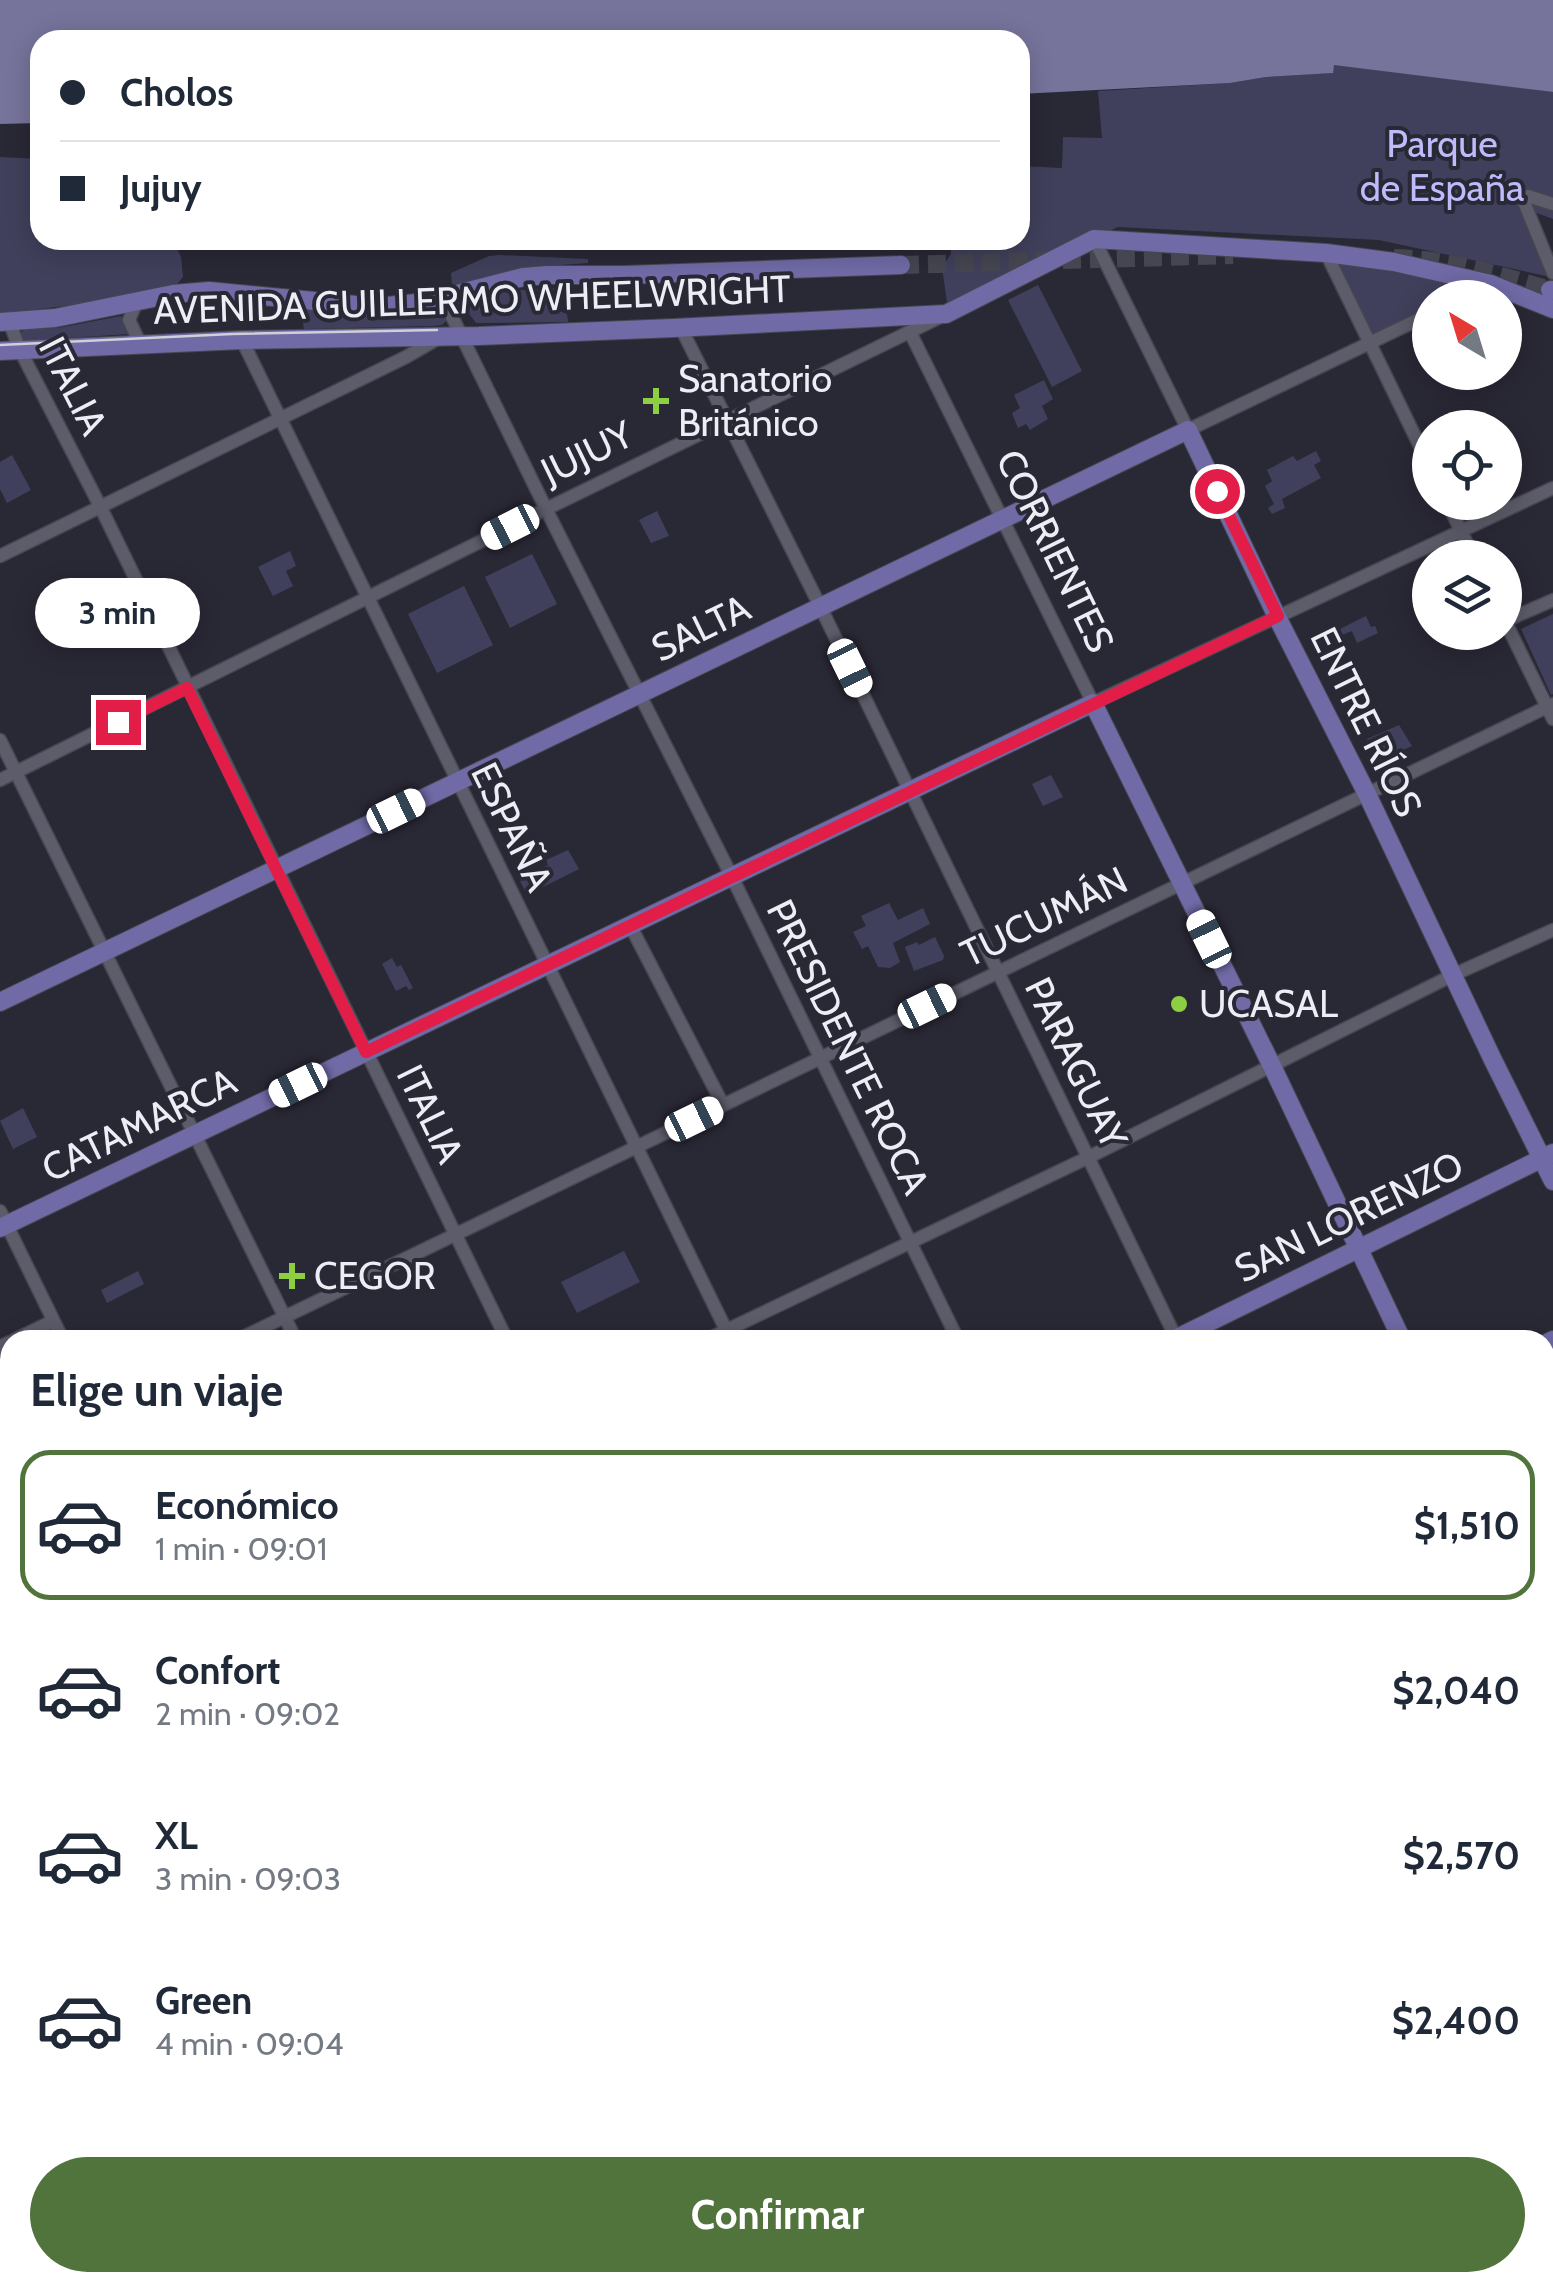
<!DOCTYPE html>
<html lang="es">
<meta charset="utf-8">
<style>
:root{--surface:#fff;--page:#f2f2f3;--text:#1f2937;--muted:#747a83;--line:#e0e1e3;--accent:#51733c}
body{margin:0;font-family:Cabin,sans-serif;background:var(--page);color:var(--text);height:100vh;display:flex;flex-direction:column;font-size:38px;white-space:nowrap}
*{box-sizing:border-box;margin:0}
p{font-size:32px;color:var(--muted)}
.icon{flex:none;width:55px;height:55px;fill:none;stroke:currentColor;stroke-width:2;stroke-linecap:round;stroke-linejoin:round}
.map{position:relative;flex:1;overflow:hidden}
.side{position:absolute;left:0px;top:1330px;width:1555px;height:962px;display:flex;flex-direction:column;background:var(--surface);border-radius:30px 30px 0 0;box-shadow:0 5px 25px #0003}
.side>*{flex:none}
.banner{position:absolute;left:30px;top:30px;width:1000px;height:220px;border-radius:30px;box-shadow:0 5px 25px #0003;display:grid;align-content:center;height:220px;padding:0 30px;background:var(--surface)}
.needle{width:65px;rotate:322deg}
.buttons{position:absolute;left:1412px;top:280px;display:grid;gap:20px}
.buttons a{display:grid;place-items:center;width:110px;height:110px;border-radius:50%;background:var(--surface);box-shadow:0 5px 25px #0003;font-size:50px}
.end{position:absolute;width:45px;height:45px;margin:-22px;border:12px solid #e11d48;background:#fff;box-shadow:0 0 0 5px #fff}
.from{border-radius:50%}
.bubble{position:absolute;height:70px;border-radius:35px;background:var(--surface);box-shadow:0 5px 25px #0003;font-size:32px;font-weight:700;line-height:70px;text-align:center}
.car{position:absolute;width:30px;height:60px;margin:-30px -15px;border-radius:12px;box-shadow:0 0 8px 2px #0007;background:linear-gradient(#fff 24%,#345 0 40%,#fff 0 76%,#345 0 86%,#fff 0)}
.banner b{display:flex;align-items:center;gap:35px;height:95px;font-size:38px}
.banner b+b{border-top:2px solid var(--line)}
.banner i{width:25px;height:25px;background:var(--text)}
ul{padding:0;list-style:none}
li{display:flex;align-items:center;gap:30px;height:150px;margin:0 20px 15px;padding:0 10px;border:5px solid transparent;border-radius:30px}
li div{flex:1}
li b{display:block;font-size:38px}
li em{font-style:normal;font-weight:700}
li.current{border-color:var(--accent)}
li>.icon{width:90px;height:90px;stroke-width:1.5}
h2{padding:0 30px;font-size:45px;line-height:120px}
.action{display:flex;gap:20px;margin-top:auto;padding:20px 30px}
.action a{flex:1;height:115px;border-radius:60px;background:var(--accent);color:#fff;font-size:40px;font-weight:700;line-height:115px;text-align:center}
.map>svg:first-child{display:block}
.green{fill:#41405c}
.water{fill:#76749b}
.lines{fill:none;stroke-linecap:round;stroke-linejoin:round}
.major-tunnel{stroke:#464652;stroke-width:18;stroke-dasharray:18 9;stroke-linecap:butt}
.minor-casing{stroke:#474650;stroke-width:15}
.major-casing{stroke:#474650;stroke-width:20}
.minor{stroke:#5c5c6a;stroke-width:12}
.major{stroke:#706aa6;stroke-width:18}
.tram{stroke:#cfcfd8;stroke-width:2.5}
.route{stroke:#e11d48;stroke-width:12}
.poi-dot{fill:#8ece43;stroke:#292835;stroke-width:4}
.labels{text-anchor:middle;stroke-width:8;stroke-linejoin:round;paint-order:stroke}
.park-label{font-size:38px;fill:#bebbfb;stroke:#292835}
.street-label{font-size:38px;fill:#ededf5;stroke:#292835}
.poi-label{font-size:38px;fill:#ededf5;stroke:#292835;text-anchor:start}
</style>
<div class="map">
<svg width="1553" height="2292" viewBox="0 0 1553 2292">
<rect width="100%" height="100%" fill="#292835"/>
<!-- green -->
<path class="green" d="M 1333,64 L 1553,92 L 1553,219 L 1537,213 L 1524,215 L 1551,277 L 1379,240 L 1118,227 L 949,304 L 947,302 L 942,267 L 951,254 L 951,240 L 1020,240 L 1020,166 L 1062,168 L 1063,137 L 1102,138 L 1098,91 L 1230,83 L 1266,77 L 1332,73 Z
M 0,157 L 40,159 L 40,240 L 173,240 L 181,257 L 183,277 L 177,284 L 80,304 L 0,314 Z
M 500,255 L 588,259 L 588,263 L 560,265 L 452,285 L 451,273 L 489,256 Z
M 1337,263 L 1477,284 L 1450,297 L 1430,298 L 1430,307 L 1372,336 Z
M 1038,285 L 1082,371 L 1052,387 L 1008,300 Z
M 558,288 L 559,311 L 567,314 L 568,322 L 476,323 L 464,307 C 486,291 531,289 558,288 Z
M 304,306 L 435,309 L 447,320 L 442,325 L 432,326 L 304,329 L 302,317 Z
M 121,316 L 128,334 L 24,341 L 21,332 L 26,329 L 58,328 Z
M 1044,380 L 1053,399 L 1042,406 L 1048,419 L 1030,430 L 1026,424 L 1018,428 L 1012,413 L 1020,408 L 1014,395 Z
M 1316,451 L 1321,461 L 1314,465 L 1321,478 L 1282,499 L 1285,508 L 1272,514 L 1268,508 L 1274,504 L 1265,486 L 1272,481 L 1267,470 L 1293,456 L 1297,461 Z
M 12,455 L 31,490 L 7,503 L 0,489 L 0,462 Z
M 657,511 L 669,536 L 651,543 L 639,520 Z
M 290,551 L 296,566 L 286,571 L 293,586 L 273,596 L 258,567 Z
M 532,554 L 557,604 L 510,628 L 485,577 Z
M 464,586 L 493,645 L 437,673 L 408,614 Z
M 1553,614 L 1553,694 L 1551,695 L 1521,629 Z
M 1366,616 L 1371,627 L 1375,626 L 1378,633 L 1357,643 L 1352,631 L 1335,638 L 1332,633 Z
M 1399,725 L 1412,746 L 1378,761 L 1367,739 Z
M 1051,775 L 1063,797 L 1043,806 L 1032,784 Z
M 568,850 L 579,869 L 527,895 L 519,879 L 548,865 L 546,860 Z
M 889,903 L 898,920 L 923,908 L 930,924 L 893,943 L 900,962 L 890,968 L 878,967 L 868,946 L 862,949 L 853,932 L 866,926 L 861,916 Z
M 935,937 L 944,956 L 943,960 L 914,971 L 905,947 L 917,942 L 919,945 Z
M 392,958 L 397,967 L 401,965 L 413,988 L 409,990 L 406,986 L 396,991 L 382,964 Z
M 23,1108 L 37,1137 L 13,1149 L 0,1121 Z
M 624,1251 L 640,1282 L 577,1313 L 561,1282 Z
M 138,1271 L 144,1284 L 107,1303 L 101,1290 Z"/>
<!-- water -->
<path class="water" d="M 0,0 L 1553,0 L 1553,92 L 1334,65 L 1333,73 L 1266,77 L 1230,83 L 1020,94 L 1020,40 L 40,40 L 40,123 L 0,124 Z"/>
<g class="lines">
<!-- major-tunnel -->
<path class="major-tunnel" d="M 1394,258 C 1447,259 1499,275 1550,290
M 901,265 L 1233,255"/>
<defs>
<path id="minor" d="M 1553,204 L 1528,196 L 1525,198 L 1524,202 L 1553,273
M 1094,239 L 1188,430 L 1430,314
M 1326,253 L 1430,467
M 443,298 L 546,509 L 732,877 L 958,1340
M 1463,298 L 1491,284
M 137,301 L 129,320 L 138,339 L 145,344
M 9,321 L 20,350 L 100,506 L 507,1340
M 681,328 L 820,606 L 1177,1340
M 910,332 L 1093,703 L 1553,488
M 242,340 L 731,1340
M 1447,502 L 1474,558
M 0,556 L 406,357 L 437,339
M 1553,600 L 1505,621 L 1553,719
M 0,740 L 296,1340
M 0,780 L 546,509 L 940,317
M 630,925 L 723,1105
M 0,1211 L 63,1340
M 14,1340 L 53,1321
M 237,1340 L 1553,704
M 706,1340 L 1089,1157 L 1453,975 L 1553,930
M 0,1347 L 10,1342
M 0,1456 L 10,1451
M 0,1656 L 10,1676
M 1545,1823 L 1553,1819
M 0,1907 L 10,1902
M 1545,2089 L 1553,2106
M 308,2282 L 313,2292
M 524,2282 L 529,2292
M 753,2282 L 757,2292
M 967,2282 L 972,2292
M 1191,2282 L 1196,2292
M 1417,2282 L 1422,2292
M 575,2292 L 595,2282
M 1146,2292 L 1166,2282"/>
<path id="major" d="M 1550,290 L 1553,290
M 0,322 L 55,318 L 173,294 L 209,291 L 377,307 L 426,302 L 523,277 L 547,275 L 625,275 L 901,265
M 0,351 L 242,340 L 479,336 L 674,328 L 946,314 L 1094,239 L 1326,253 L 1394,262 L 1491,284 L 1553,309
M 0,1002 L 1188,430 L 1277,617 L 1367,794 L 1492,1058 L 1553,1181
M 0,1228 L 1093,703 L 1272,1066 L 1402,1340
M 1173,1340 L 1553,1153
M 1545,1344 L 1553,1340
M 1545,1626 L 1553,1642
M 0,2085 L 10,2106
M 0,2151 L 10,2171
M 66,2282 L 71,2292
M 98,2282 L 103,2292
M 127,2292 L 146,2282"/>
</defs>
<!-- minor casing -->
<use href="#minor" class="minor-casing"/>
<!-- major casing -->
<use href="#major" class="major-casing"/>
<!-- minor -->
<use href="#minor" class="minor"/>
<!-- major -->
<use href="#major" class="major"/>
<!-- tram -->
<path class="tram" d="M 0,345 L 232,334 L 437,330"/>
</g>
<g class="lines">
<!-- route -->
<path class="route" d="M 118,722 L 187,688 L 366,1052 L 1278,616 L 1217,491"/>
</g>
<!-- markers -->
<g class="poi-dot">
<path d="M651 386h10v10h10v10h-10v10h-10v-10h-10v-10h10z"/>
<circle cx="1179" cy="1004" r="10"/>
<path d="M287 1261h10v10h10v10h-10v10h-10v-10h-10v-10h10z"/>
</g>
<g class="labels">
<!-- park labels -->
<g class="park-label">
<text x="1442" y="157">Parque<tspan x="1442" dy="44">de España</tspan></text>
</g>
<!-- street labels -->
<g class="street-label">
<text transform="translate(472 300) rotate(-2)" y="13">AVENIDA GUILLERMO WHEELWRIGHT</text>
<text transform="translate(73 386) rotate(63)" y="13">ITALIA</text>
<text transform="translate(587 453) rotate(-26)" y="13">JUJUY</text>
<text transform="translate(1055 551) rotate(64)" y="13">CORRIENTES</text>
<text transform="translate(701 628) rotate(-26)" y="13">SALTA</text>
<text transform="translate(1366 722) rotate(64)" y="13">ENTRE RÍOS</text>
<text transform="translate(512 827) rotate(64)" y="13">ESPAÑA</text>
<text transform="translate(1044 917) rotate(-26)" y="13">TUCUMÁN</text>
<text transform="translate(848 1047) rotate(64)" y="13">PRESIDENTE ROCA</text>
<text transform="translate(1076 1063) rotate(64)" y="13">PARAGUAY</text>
<text transform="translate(430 1114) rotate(64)" y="13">ITALIA</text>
<text transform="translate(139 1125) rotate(-26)" y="13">CATAMARCA</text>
<text transform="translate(1349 1217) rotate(-26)" y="13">SAN LORENZO</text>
</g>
<!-- poi labels -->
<g class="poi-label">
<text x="678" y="392">Sanatorio<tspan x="678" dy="44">Británico</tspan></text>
<text x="1199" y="1017">UCASAL</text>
<text x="314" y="1289">CEGOR</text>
</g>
</g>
</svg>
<div class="buttons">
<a><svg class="needle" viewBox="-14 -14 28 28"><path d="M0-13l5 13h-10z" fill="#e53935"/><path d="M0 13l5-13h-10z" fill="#747a83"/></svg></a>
<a><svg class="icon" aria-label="locate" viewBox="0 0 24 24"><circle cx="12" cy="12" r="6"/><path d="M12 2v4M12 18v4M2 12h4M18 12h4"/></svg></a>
<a><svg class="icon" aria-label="layers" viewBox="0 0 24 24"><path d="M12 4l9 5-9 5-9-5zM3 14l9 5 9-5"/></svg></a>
</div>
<i class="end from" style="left:1217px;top:491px"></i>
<i class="end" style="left:118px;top:722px"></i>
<div class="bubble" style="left:35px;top:578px;width:165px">3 min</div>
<i class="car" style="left:510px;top:527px;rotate:243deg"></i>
<i class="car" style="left:850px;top:668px;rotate:154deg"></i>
<i class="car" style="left:396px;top:811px;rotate:64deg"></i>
<i class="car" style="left:1209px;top:939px;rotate:334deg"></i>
<i class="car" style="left:927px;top:1006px;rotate:64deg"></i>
<i class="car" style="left:298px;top:1085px;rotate:244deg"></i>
<i class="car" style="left:694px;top:1119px;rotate:64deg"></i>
<div class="banner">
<b><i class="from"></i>Cholos</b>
<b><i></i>Jujuy</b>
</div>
<section class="side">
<h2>Elige un viaje</h2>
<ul>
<li class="current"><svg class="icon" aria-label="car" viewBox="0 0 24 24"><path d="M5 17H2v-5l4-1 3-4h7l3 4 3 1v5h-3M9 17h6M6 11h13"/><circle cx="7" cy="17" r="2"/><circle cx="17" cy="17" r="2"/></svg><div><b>Económico</b><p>1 min · 09:01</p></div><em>$1,510</em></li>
<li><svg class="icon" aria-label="car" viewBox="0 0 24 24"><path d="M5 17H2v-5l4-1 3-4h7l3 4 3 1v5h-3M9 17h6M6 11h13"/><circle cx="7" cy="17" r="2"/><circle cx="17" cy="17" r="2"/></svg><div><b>Confort</b><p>2 min · 09:02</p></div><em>$2,040</em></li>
<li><svg class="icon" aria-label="car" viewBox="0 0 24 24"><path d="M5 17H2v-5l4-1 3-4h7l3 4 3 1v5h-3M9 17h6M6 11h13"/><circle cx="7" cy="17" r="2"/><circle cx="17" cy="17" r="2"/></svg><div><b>XL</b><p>3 min · 09:03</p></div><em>$2,570</em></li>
<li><svg class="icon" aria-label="car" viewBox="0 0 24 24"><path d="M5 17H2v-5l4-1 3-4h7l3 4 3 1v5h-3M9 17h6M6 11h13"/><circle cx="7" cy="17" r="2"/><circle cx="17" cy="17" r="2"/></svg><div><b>Green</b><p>4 min · 09:04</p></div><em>$2,400</em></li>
</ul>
<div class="action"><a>Confirmar</a></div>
</section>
</div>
